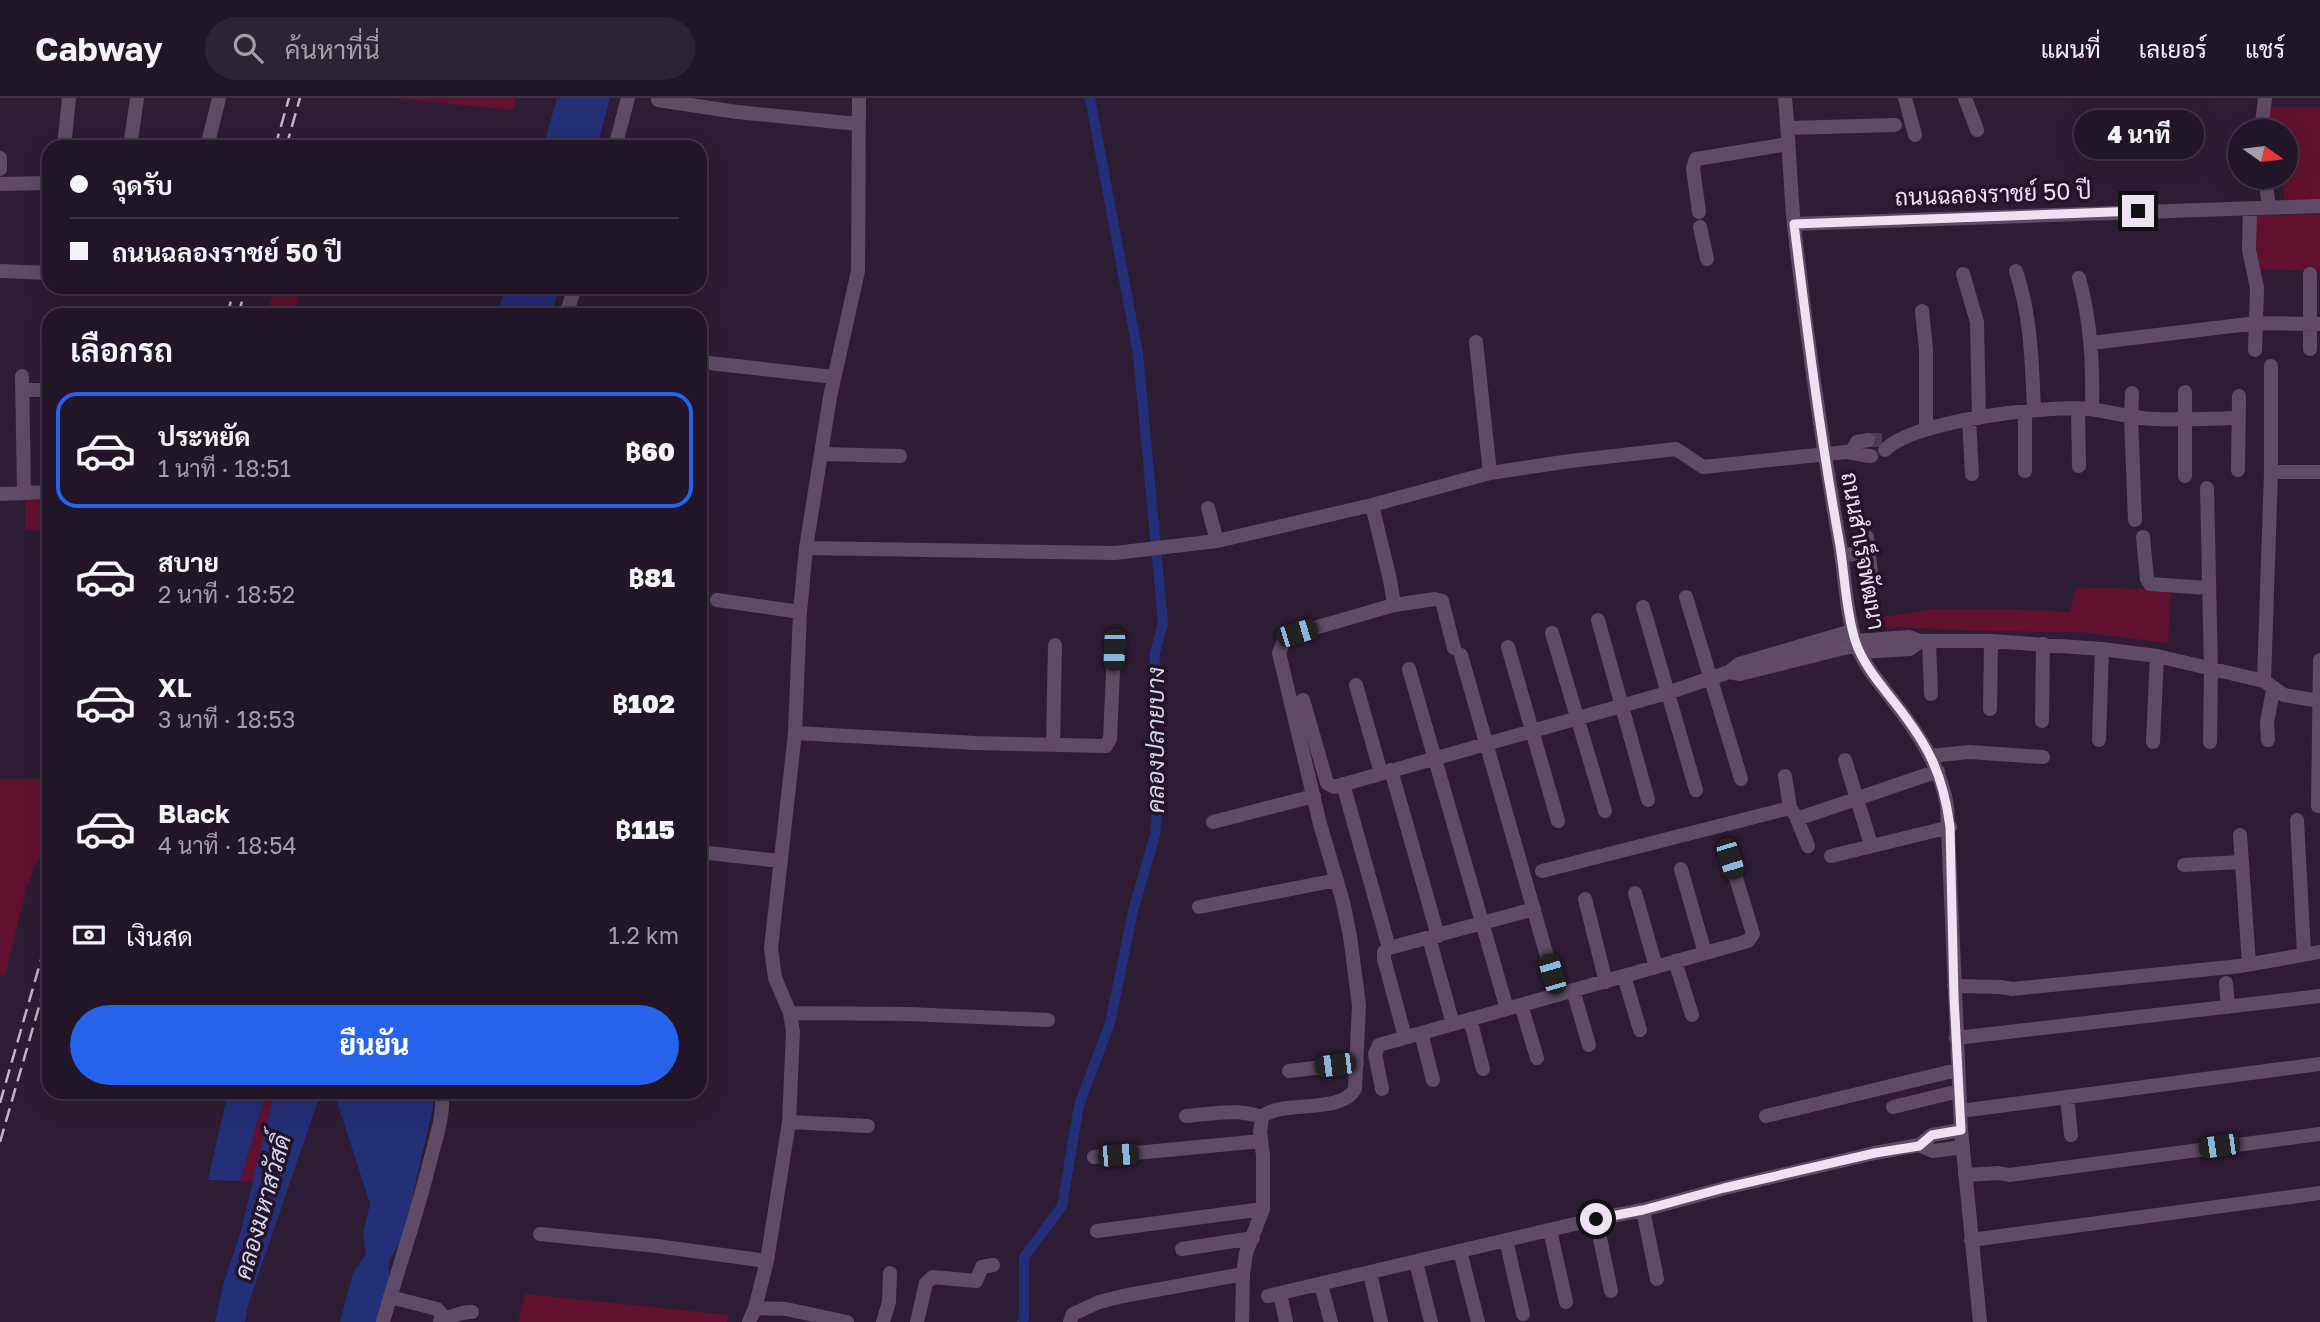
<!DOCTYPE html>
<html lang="th">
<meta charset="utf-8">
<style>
:root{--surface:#221527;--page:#2e2233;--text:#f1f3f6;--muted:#a29fa7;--line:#3f3444;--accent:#2563eb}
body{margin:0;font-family:"Golos Text",Sarabun,sans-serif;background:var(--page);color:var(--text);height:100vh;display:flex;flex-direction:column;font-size:26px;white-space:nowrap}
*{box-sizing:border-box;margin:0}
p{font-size:23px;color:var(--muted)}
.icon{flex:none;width:38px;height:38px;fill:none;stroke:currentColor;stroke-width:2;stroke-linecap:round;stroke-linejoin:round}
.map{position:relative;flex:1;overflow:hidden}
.details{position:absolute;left:42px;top:210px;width:665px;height:791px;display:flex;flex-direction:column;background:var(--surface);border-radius:21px;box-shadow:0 7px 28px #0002,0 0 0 2px var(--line)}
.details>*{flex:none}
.banner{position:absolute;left:42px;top:42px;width:665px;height:154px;border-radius:21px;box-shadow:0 7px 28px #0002,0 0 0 2px var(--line);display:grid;align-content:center;height:154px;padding:0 28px;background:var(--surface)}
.needle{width:46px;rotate:104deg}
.buttons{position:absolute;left:2228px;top:21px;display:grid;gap:14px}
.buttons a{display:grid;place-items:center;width:70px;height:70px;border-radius:50%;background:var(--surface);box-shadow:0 7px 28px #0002,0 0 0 2px var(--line);font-size:35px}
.end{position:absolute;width:32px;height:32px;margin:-16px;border:9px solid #eee2f2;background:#111;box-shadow:0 0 0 4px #111}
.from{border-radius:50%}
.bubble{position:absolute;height:49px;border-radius:24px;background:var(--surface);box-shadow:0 7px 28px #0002,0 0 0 2px var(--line);font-size:23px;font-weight:800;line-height:49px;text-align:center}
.car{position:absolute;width:21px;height:42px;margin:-21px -10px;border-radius:9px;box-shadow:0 0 5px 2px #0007;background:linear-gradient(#222 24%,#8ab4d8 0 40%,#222 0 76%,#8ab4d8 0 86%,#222 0)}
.banner b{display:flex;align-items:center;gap:24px;height:66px;font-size:26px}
.banner b+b{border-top:2px solid var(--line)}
.banner i{width:18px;height:18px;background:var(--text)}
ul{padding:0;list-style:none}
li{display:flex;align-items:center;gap:21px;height:116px;margin:0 14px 10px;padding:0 14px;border:4px solid transparent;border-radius:21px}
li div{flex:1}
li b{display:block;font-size:26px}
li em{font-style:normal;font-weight:800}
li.selected{border-color:var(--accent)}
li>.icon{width:63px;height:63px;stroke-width:1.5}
h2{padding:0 28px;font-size:32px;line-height:84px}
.pay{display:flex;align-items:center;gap:18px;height:77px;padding:0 28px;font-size:26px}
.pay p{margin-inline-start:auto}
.cta{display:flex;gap:14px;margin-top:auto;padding:14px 28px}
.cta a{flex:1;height:80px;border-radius:42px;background:var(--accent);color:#fff;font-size:28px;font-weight:800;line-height:80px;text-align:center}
header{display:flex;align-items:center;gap:42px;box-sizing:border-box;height:98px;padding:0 35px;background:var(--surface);border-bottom:2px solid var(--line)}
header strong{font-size:33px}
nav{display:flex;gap:38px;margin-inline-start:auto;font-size:24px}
.search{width:490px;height:63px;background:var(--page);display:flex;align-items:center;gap:18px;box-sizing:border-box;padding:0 24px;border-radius:38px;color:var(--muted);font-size:26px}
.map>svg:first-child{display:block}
.green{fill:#61112d}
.water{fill:#232f77}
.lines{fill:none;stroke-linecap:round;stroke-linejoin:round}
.canal{stroke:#232f77;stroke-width:10}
.minor-tunnel{stroke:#4b3a50;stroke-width:14;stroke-dasharray:14 7;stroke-linecap:butt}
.minor{stroke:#604b66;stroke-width:14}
.rail{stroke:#c2b5c7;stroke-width:2.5;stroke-dasharray:14 7;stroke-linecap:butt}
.route{stroke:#eee2f2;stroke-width:9}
.labels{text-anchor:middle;stroke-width:7;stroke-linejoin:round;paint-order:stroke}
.street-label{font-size:23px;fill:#eee2f2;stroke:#241329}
.water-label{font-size:24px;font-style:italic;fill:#d1d8ee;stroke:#241329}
</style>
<header>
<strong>Cabway</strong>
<div class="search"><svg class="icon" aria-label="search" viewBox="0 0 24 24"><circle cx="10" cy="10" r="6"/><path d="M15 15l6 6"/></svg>ค้นหาที่นี่</div>
<nav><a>แผนที่</a><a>เลเยอร์</a><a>แชร์</a></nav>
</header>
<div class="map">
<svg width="2320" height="1224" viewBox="0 0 2320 1224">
<rect width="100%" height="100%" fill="#2e1c34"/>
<!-- green -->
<path class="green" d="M 392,0 L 516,0 L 513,12 Z
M 2269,9 L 2320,9 L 2320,104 L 2284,104 L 2283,79 L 2286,79 L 2286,75 L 2296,72 L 2293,47 L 2286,47 L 2286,33 L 2265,33 Z
M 2320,116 L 2320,173 L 2258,171 L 2254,117 Z
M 275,189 L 301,189 L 294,217 L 267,217 Z
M 25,399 L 49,399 L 49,433 L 25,432 Z
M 2076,489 L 2171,492 L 2168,545 L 2079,534 L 1984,533 L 1871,528 L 1870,521 L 1933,511 L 2002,511 L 2070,514 Z
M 49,672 L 49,735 L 27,788 L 5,877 L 0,877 L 0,681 L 45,681 Z
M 266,994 L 274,994 L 253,1083 L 240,1083 Z
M 525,1196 L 729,1217 L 727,1224 L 518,1224 Z"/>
<!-- water -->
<path class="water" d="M 557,0 L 610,0 L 597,49 L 543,49 Z
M 505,189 L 559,189 L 552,217 L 497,217 Z
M 228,994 L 266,994 L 240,1083 L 208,1082 Z
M 274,994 L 431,994 L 436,996 L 404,1136 L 389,1164 L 389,1188 L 378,1224 L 340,1224 L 353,1175 L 366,1156 L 363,1135 L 370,1106 L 336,1000 L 320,997 L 248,1207 L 245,1224 L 215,1224 L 224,1184 L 241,1133 Z"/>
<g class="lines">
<!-- canal -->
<path class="canal" d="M 1022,1224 L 1024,1220 L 1024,1159 L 1062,1108 L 1079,1007 L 1110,925 L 1133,813 L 1155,737 L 1160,683 L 1152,628 L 1155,555 L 1163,525 L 1138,256 L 1090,0"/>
<!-- minor-tunnel -->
<path class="minor-tunnel" d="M 1868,342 L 1882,342"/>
<!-- minor -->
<path class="minor" d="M 1785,0 C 1789,42 1790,85 1794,127 C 1806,233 1821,338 1839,442 C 1845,475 1845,510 1855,542 C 1861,564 1878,583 1891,600 C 1917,634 1939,665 1947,707 L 1961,1032 L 1980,1224
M 1905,0 L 1915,37
M 1965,0 L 1977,32
M 658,2 L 737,14 L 857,26
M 1788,30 L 1895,27
M 2261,33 L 2265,0
M 64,49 L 69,0
M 130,49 L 137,0
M 207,49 L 219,0
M 615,49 L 628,0
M 0,60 L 0,71
M 2265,79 L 2269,109
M 0,86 L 48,85
M 2250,110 L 2249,152 L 2257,190 L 2255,252
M 1699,114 L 1693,70 L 1696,61 L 1788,46
M 1794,126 L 2320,108
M 1700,129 L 1707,161
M 0,173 L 49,175
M 2016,173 C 2031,218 2032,265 2034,312
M 1963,176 L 1977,224 L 1979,320
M 2079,180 C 2091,224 2093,266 2092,311
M 1922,213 L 1926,251 L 1926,331
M 566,217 L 575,189
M 1476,244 L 1490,375
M 2091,245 L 2257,225 L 2320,226
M 2310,251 L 2310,176
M 700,264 L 834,279
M 22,278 L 24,394
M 22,292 L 49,292
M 2185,294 L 2185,378
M 2132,295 L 2131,319 L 2135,422
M 2078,311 L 2079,368
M 1969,322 L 1972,376
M 1885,352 C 1914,322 2048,307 2090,311 C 2111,314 2132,320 2154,321 C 2182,322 2211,321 2239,320
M 1851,354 L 1857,344 L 1868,342
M 821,356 L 900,358
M 2238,372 L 2239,298
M 2025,373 L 2025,314
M 2271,374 L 2320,374
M 2207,390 L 2211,572 L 2210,644
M 0,396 L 49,394
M 1208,410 L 1217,443
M 1867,439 L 1872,484
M 2143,439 L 2147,481 L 2150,486 L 2208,490
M 806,450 L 1115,455 L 1217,443 L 1372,407 L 1490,375 L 1570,363 L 1676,351 L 1703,369 L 1846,354 C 1854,354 1860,358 1871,358
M 1842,458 L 1869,453
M 1686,499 L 1741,681
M 717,502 L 800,514
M 1394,507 L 1435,501 L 1442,503 L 1454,550
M 1643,509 L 1696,692
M 1598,522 L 1648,702
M 1552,535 L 1605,713
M 1855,543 L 1909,539 L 1920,543 L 1991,543 L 2102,551 L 2157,558 L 2264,583 L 2284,597 L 2320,603
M 1929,543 L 1931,596
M 1508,549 L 1558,723
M 1860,554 L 1910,551 L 1920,543
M 1461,557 L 1558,897
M 1409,571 L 1507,911
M 1729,574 L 1740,576 L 1856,547
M 2264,583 L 2271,374 L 2271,268
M 1356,587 L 1381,675
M 1303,602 L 1327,685 L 1334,689 L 1667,595 L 1729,574 L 1739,566 L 1852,533
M 1990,611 L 1991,543
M 2042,623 L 2043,546
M 795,635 L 975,645 L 1106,648 L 1110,641 L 1114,552
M 2099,642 L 2102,551
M 2268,642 L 2267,625 L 2273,592
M 2153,644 L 2157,558
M 1053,647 L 1055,547
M 1931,658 L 1969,654 L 2043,659
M 1845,662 L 1869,740
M 1391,672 L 1438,838
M 1785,678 L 1790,710 L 1795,717
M 1343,686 L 1389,850
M 2318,708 L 2320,562
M 2297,722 L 2304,856
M 1213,724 L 1314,698
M 2240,737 L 2249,866
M 1808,748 L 1797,721 L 1938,673
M 700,754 L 780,763
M 1831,758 L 1950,729
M 2184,767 L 2242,764
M 1681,771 L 1705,855
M 1542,773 L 1790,710
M 1635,795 L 1656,869
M 1585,801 L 1606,884
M 1199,809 L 1337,782
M 1429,840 L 1453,926
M 1675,863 L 1692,917
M 1624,878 L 1640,932
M 2226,885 L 2228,909
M 1954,888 L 2001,889 L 2012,891 L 2240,868 L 2320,854
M 1573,892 L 1589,947
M 1521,907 L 1537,960
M 790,915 L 908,916 L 1048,922
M 1470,921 L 1483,971
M 1421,935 L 1433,982
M 1405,939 L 1384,861 L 1384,854 L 1389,850 L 1534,811
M 1956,940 L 2320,898
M 1289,973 L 1357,965
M 1382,991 L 1375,956 L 1379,947 L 1748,843 L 1753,836 L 1730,760
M 2067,999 L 2071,1037
M 1893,1009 L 1959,993
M 1960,1013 L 2320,966
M 1186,1018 C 1212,1016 1237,1010 1262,1019
M 1766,1018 L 1957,972
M 789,1024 L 868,1028
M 1919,1047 L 1933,1053 L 1963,1049
M 1094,1059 L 1261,1043
M 1965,1077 L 1999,1075 L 2009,1077 L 2320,1036
M 1643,1112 L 1657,1181
M 1596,1121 L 1611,1193
M 1550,1132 L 1566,1204
M 1097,1133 L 1263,1111
M 540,1136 L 657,1148 L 767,1163
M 1506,1142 L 1523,1216
M 1971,1142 L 2320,1095
M 1182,1151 L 1253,1140
M 1460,1153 L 1478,1224
M 1416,1164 L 1431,1224
M 1370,1175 L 1381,1224
M 1321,1187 L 1331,1224
M 1280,1195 L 1286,1224
M 1268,1198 L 1596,1121 L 1643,1112 L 1725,1090 L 1875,1055 L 1919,1047 L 1932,1037 L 1961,1032
M 390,1199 L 437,1211 L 442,1217 L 440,1224
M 755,1210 L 786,1211 L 847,1224
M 441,1220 C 453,1220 461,1213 472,1214
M 383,1224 C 398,1170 417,1117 430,1063 C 436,1041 444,1016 442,994
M 749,1224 L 755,1210 L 767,1163 L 789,1024 L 793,934 L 790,915 L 775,880 L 771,850 L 795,635 L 800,514 L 806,450 L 830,299 L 858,173 L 859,0
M 883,1224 L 889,1204 L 890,1175
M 917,1224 L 926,1185 L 933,1179 L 976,1183 L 982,1169 L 993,1167
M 1070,1224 L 1073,1216 L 1099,1204 L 1123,1198 L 1243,1176 L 1246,1155 L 1263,1111 L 1263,1057 L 1260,1034 L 1262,1019 C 1281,1001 1341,1017 1355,991 L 1359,907 L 1350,838 L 1343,804 L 1320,726 L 1279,555 L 1283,545 L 1297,535 L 1394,507 L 1390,482 L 1372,407
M 1242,1224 L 1243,1176"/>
<!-- rail -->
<path class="rail" d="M 275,49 L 289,0
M 286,49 L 300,0
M 227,217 L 235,189
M 238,217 L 246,189
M 0,1005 L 49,834
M 0,1044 L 49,874"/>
</g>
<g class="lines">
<!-- route -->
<path class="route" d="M 1596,1121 L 1643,1112 L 1724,1090 L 1875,1055 L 1919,1048 L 1932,1037 L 1961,1032 L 1954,899 L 1950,729 C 1943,675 1928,647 1895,605 C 1880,586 1862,565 1855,542 C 1845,510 1845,475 1839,442 C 1820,337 1807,232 1794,126 L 2138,113"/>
</g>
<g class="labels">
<!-- street labels -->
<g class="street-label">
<text transform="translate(1993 96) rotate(-2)" y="8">ถนนฉลองราชย์ 50 ปี</text>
<text transform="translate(1863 453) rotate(80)" y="8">ถนนสำเร็จพัฒนา</text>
</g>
<!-- water labels -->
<g class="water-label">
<text transform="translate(1156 642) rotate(-90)" y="8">คลองปลายบาง</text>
<text transform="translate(263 1109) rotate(-74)" y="8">คลองมหาสวัสดิ์</text>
</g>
</g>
</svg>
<div class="buttons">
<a><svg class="needle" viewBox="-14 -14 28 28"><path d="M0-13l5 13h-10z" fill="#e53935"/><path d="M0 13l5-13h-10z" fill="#a29fa7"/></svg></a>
</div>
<i class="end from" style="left:1596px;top:1121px"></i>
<i class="end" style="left:2138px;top:113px"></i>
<div class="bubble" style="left:2074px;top:12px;width:130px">4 นาที</div>
<i class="car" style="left:1297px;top:535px;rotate:73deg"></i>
<i class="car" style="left:1114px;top:552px;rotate:182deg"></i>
<i class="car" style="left:1730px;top:761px;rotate:163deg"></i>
<i class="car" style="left:1552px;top:876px;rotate:344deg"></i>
<i class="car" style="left:1335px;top:967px;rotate:263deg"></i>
<i class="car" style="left:2219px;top:1048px;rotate:262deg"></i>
<i class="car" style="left:1118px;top:1057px;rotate:85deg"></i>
<div class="banner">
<b><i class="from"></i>จุดรับ</b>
<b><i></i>ถนนฉลองราชย์ 50 ปี</b>
</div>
<section class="details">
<h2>เลือกรถ</h2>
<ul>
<li class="selected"><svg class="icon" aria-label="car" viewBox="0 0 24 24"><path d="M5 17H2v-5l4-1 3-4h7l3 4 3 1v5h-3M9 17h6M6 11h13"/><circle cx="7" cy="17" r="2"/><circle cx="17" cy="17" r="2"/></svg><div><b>ประหยัด</b><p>1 นาที · 18:51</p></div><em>฿60</em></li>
<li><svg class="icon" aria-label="car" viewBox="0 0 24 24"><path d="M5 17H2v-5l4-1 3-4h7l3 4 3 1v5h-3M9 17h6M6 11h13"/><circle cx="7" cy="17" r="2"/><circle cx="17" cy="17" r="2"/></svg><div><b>สบาย</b><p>2 นาที · 18:52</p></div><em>฿81</em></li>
<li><svg class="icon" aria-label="car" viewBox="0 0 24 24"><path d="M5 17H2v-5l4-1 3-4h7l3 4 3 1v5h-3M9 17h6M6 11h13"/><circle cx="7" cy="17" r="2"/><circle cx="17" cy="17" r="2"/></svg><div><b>XL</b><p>3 นาที · 18:53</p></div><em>฿102</em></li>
<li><svg class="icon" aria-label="car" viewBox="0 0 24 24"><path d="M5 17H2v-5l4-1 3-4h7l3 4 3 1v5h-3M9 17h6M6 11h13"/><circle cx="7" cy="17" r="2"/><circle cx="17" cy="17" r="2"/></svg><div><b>Black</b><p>4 นาที · 18:54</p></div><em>฿115</em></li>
</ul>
<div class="pay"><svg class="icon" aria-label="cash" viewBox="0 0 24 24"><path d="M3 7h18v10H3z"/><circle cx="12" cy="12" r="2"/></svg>เงินสด<p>1.2 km</p></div>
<div class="cta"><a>ยืนยัน</a></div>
</section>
</div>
